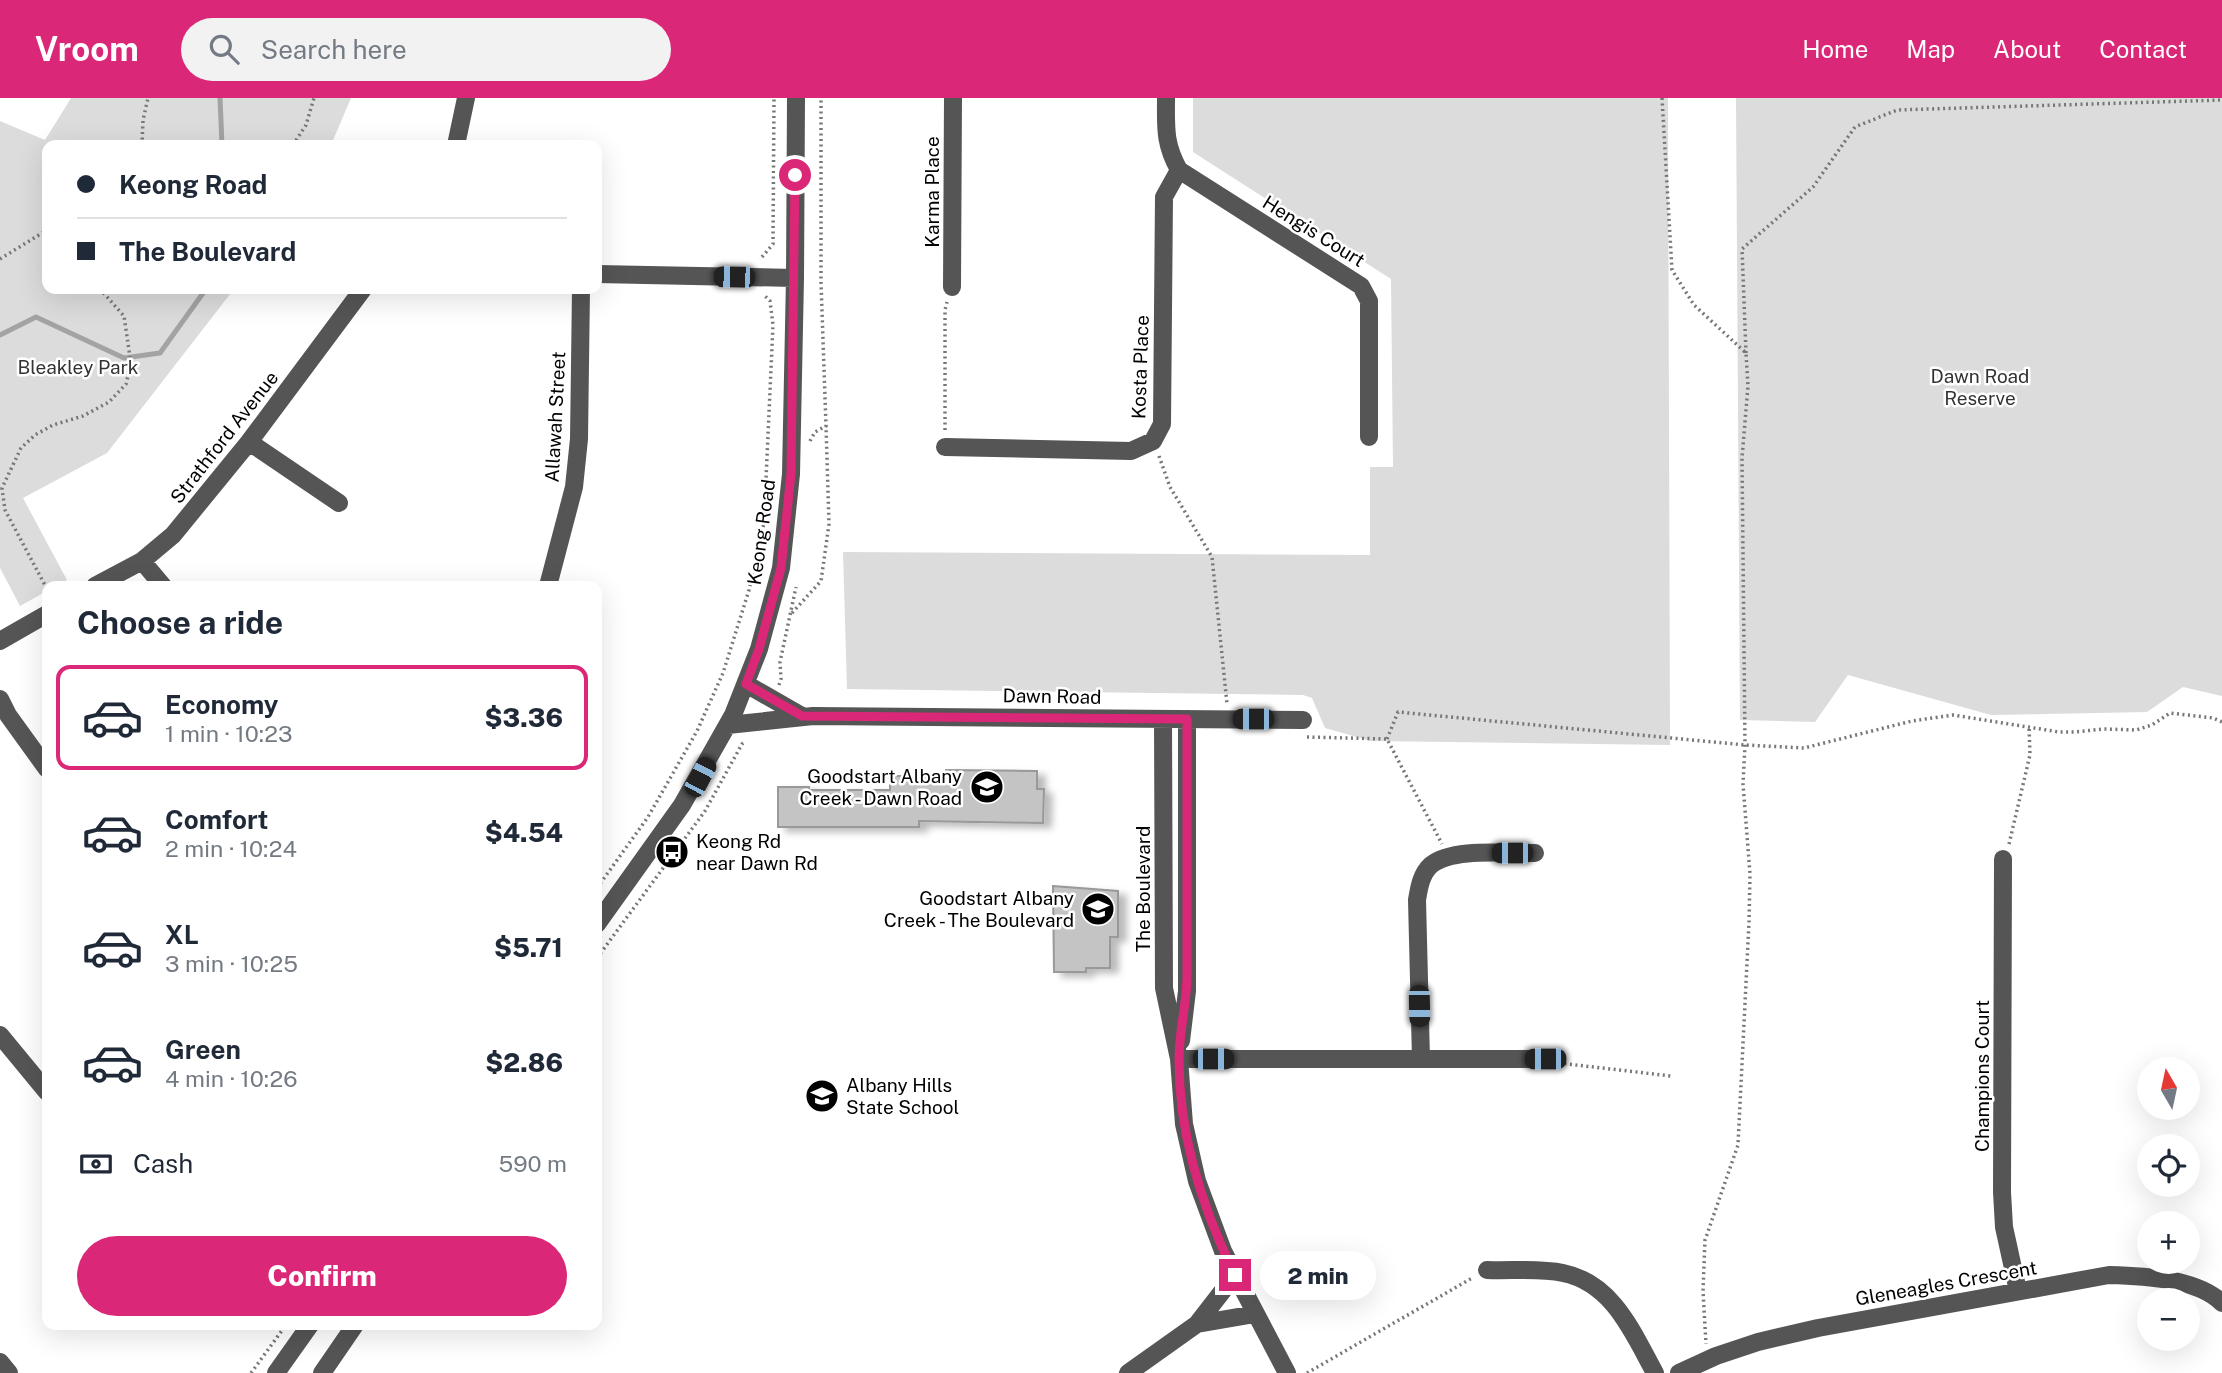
<!DOCTYPE html>
<meta charset="utf-8">
<style>
:root{--surface:#fff;--page:#f2f2f3;--text:#1f2937;--muted:#747a83;--line:#e0e1e3;--accent:#db2777}
body{margin:0;font-family:"Public Sans",sans-serif;background:var(--page);color:var(--text);height:100vh;display:flex;flex-direction:column;font-size:26px;white-space:nowrap}
*{box-sizing:border-box;margin:0}
p{font-size:23px;color:var(--muted)}
.icon{flex:none;width:38px;height:38px;fill:none;stroke:currentColor;stroke-width:2;stroke-linecap:round;stroke-linejoin:round}
.map{position:relative;flex:1;overflow:hidden}
.drawer{position:absolute;left:42px;top:483px;width:560px;height:749px;display:flex;flex-direction:column;background:var(--surface);border-radius:14px;box-shadow:0 7px 28px #0002}
.drawer>*{flex:none}
.hud{position:absolute;left:42px;top:42px;width:560px;height:154px;border-radius:14px;box-shadow:0 7px 28px #0002;display:grid;align-content:center;height:154px;padding:0 35px;background:var(--surface)}
.needle{width:46px;rotate:351deg}
.fabs{position:absolute;left:2137px;top:959px;display:grid;gap:14px}
.fabs a{display:grid;place-items:center;width:63px;height:63px;border-radius:50%;background:var(--surface);box-shadow:0 7px 28px #0002;font-size:35px}
.end{position:absolute;width:32px;height:32px;margin:-16px;border:9px solid #db2777;background:#fff;box-shadow:0 0 0 4px #fff}
.from{border-radius:50%}
.bubble{position:absolute;height:49px;border-radius:24px;background:var(--surface);box-shadow:0 7px 28px #0002;font-size:23px;font-weight:800;line-height:49px;text-align:center}
.car{position:absolute;width:21px;height:42px;margin:-21px -10px;border-radius:9px;box-shadow:0 0 5px 2px #0007;background:linear-gradient(#222 24%,#8ab4d8 0 40%,#222 0 76%,#8ab4d8 0 86%,#222 0)}
.hud b{display:flex;align-items:center;gap:24px;height:66px;font-size:26px}
.hud b+b{border-top:2px solid var(--line)}
.hud i{width:18px;height:18px;background:var(--text)}
ul{padding:0;list-style:none}
li{display:flex;align-items:center;gap:21px;height:105px;margin:0 14px 10px;padding:0 21px;border:4px solid transparent;border-radius:14px}
li div{flex:1}
li b{display:block;font-size:26px}
li em{font-style:normal;font-weight:800}
li.on{border-color:var(--accent)}
li>.icon{width:63px;height:63px;stroke-width:1.5}
h2{padding:0 35px;font-size:32px;line-height:84px}
.pay{display:flex;align-items:center;gap:18px;height:77px;padding:0 35px;font-size:26px}
.pay p{margin-inline-start:auto}
.button{display:flex;gap:14px;margin-top:auto;padding:14px 35px}
.button a{flex:1;height:80px;border-radius:42px;background:var(--accent);color:#fff;font-size:28px;font-weight:800;line-height:80px;text-align:center}
header{display:flex;align-items:center;gap:42px;box-sizing:border-box;height:98px;padding:0 35px;background:var(--accent);color:#fff}
header strong{font-size:33px}
nav{display:flex;gap:38px;margin-inline-start:auto;font-size:24px}
.search{width:490px;height:63px;background:var(--page);display:flex;align-items:center;gap:18px;box-sizing:border-box;padding:0 24px;border-radius:38px;color:var(--muted);font-size:26px}
.map>svg:first-child{display:block}
.green{fill:#dcdcdc}
.lines{fill:none;stroke-linecap:round;stroke-linejoin:round}
.stream{stroke:#a3a3a3;stroke-width:5}
.building{fill:#c4c4c4;stroke:#999;stroke-width:2;filter:url(#shadow)}
.path{stroke:#777;stroke-width:3.5;stroke-dasharray:2 3.5;stroke-linecap:butt}
.minor{stroke:#555;stroke-width:18}
.route{stroke:#db2777;stroke-width:9}
.labels{text-anchor:middle;stroke-width:5;stroke-linejoin:round;paint-order:stroke}
.street-label{font-size:19px;fill:#000;stroke:#fff}
.park-label{font-size:19px;fill:#333;stroke:#fff}
.poi-label{font-size:19px;fill:#000;stroke:#fff;text-anchor:end}
</style>
<header>
<strong>Vroom</strong>
<div class="search"><svg class="icon" aria-label="search" viewBox="0 0 24 24"><circle cx="10" cy="10" r="6"/><path d="M15 15l6 6"/></svg>Search here</div>
<nav><a>Home</a><a>Map</a><a>About</a><a>Contact</a></nav>
</header>
<div class="map">
<svg width="2222" height="1275" viewBox="0 0 2222 1275">
<defs>
<filter id="shadow"><feDropShadow dx="8" dy="4.5" stdDeviation="3.5" flood-color="#0004"/></filter>
</defs>
<rect width="100%" height="100%" fill="#fff"/>
<!-- green -->
<path class="green" d="M 71,0 L 351,0 L 331,47 L 47,47 L 47,191 L 234,191 L 107,355 L 23,400 L 67,482 L 56,488 L 47,488 L 47,493 L 20,508 L 0,470 L 0,23 L 45,42 Z
M 1193,0 L 1668,0 L 1670,647 L 1371,643 L 1325,630 L 1312,600 L 1303,597 L 847,591 L 843,454 L 1370,457 L 1370,369 L 1393,369 L 1391,181 L 1193,54 Z
M 1736,0 L 2222,0 L 2222,598 L 2183,589 L 2147,614 L 1991,617 L 1848,577 L 1815,624 L 1740,622 Z"/>
<g class="lines">
<!-- stream -->
<path class="stream" d="M 220,0 L 222,47
M 0,237 L 36,219 L 124,260 L 160,255 L 206,191"/>
</g>
<!-- building -->
<path class="building" d="M 946,672 L 1037,673 L 1037,691 L 1044,691 L 1043,725 L 919,723 L 919,729 L 778,729 L 778,689 L 809,689 L 809,692 L 890,692 L 890,678 L 946,678 Z
M 1053,788 L 1118,793 L 1118,839 L 1110,839 L 1110,870 L 1086,870 L 1086,874 L 1054,874 Z"/>
<g class="lines">
<!-- path -->
<path class="path" d="M 1662,0 L 1672,172 L 1694,207 L 1746,255 L 1748,288 L 1742,360 L 1745,647 L 1743,686 L 1750,776 L 1749,824 L 1738,1047 L 1705,1142 L 1703,1193 L 1706,1246
M 142,47 L 143,22 L 148,0
M 293,47 L 306,27 L 314,0
M 762,159 L 773,146 L 774,0
M 0,161 L 47,132
M 1746,255 L 1742,151 L 1813,89 L 1855,29 L 1897,12 L 2222,2
M 945,332 L 945,212 L 947,204
M 810,343 L 815,334 L 826,328 L 821,184 L 821,0
M 1159,358 L 1170,389 L 1212,459 L 1227,606
M 47,491 L 5,412 L 2,390 L 21,350 L 35,337 L 53,327 L 83,318 L 109,304 L 126,286 L 131,266 L 124,218 L 100,191
M 792,515 L 821,483 L 829,426 L 826,328
M 779,587 L 781,581 L 780,564 L 796,489
M 1307,639 L 1387,641 L 1442,746
M 1387,641 L 1398,614 L 1745,647 L 1804,650 L 1912,623 L 1953,617 L 2059,634 L 2074,634 L 2104,631 L 2136,632 L 2152,627 L 2170,615 L 2213,620 L 2222,624
M 2009,746 L 2030,657 L 2029,628
M 597,790 L 648,719 L 697,633 L 723,575 L 749,492 L 764,425 L 773,227 L 770,203 L 763,196
M 597,860 L 705,713 L 742,646 L 746,643
M 1559,965 L 1671,978
M 251,1275 L 286,1227
M 1307,1275 L 1472,1180"/>
<!-- minor -->
<path class="minor" d="M 1166,0 C 1166,29 1164,45 1179,72 L 1361,188 L 1369,203 L 1369,339
M 456,47 L 466,0
M 597,176 L 795,180
M 952,189 L 953,0
M 249,344 L 339,405
M 945,349 L 1131,353 L 1153,343 L 1162,326 L 1164,99 L 1179,72
M 142,463 L 163,488
M 95,488 L 142,463 L 173,437 L 249,344 L 363,191
M 548,488 L 574,389 L 579,341 L 581,191
M 0,543 L 47,516
M 746,586 L 802,618
M 0,601 L 8,617 L 47,671
M 1163,621 L 1164,890 L 1179,961 L 1184,1026 L 1197,1083 L 1223,1153 L 1287,1275
M 728,627 L 813,618 L 1303,622
M 2003,761 L 2002,1094 L 2004,1129 L 2018,1193
M 597,826 L 682,707 L 733,617 L 759,551 L 781,470 L 791,376 L 795,180 L 796,0
M 0,937 L 47,994
M 1181,943 L 1187,893 L 1187,621
M 1179,961 L 1545,961
M 1421,961 L 1417,802 C 1419,790 1421,776 1431,767 C 1453,749 1508,756 1535,755
M 1487,1172 C 1511,1173 1539,1170 1563,1175 C 1613,1185 1633,1235 1655,1275
M 1197,1226 L 1255,1216
M 0,1264 L 9,1275
M 276,1275 L 310,1227
M 322,1275 L 355,1227
M 1128,1275 L 1197,1226 L 1235,1177
M 1679,1275 L 1716,1258 L 1758,1244 L 1818,1230 L 2109,1177 C 2143,1178 2197,1180 2222,1205"/>
</g>
<g class="lines">
<!-- route -->
<path class="route" d="M 795,77 L 791,376 L 781,470 L 759,551 L 746,586 L 802,618 L 1187,621 C 1187,706 1187,791 1187,877 C 1187,905 1179,933 1179,962 C 1179,1037 1202,1110 1235,1177"/>
</g>
<!-- icons -->
<defs>
<symbol id="school-disc" viewBox="-11 -11 22 22"><circle r="9.5" fill="#000" stroke="#fff"/><path d="M0-5L7-2L0 1L-7-2ZM-4 1L0 2.5L4 1V4Q0 6-4 4Z" fill="#fff"/></symbol>
<symbol id="bus-disc" viewBox="-11 -11 22 22"><circle r="9.5" fill="#000" stroke="#fff"/><path d="M-5-6H5V4H4V6H2V4H-2V6H-4V4H-5ZM-3.5-4V0h7V-4ZM-3.5 1.2v1.5H-2V1.2ZM2 1.2v1.5H3.5V1.2Z" fill="#fff"/></symbol>
</defs>
<g fill-rule="evenodd">
<use href="#school-disc" x="968" y="670" width="38" height="38"/>
<use href="#bus-disc" x="653" y="735" width="38" height="38"/>
<use href="#school-disc" x="1079" y="792" width="38" height="38"/>
<use href="#school-disc" x="803" y="979" width="38" height="38"/>
</g>
<g class="labels">
<!-- street labels -->
<g class="street-label">
<text transform="translate(932 94) rotate(-90)" y="7">Karma Place</text>
<text transform="translate(1314 133) rotate(32)" y="7">Hengis Court</text>
<text transform="translate(1140 269) rotate(-88)" y="7">Kosta Place</text>
<text transform="translate(555 319) rotate(-87)" y="7">Allawah Street</text>
<text transform="translate(224 339) rotate(-52)" y="7">Strathford Avenue</text>
<text transform="translate(761 434) rotate(-82)" y="7">Keong Road</text>
<text transform="translate(1052 598) rotate(1)" y="7">Dawn Road</text>
<text transform="translate(1143 791) rotate(-90)" y="7">The Boulevard</text>
<text transform="translate(1982 978) rotate(-90)" y="7">Champions Court</text>
<text transform="translate(1946 1185) rotate(-10)" y="7">Gleneagles Crescent</text>
</g>
<!-- park labels -->
<g class="park-label">
<text x="78" y="276">Bleakley Park</text>
<text x="1980" y="285">Dawn Road<tspan x="1980" dy="22">Reserve</tspan></text>
</g>
<!-- poi labels -->
<g class="poi-label">
<text x="962" y="685">Goodstart Albany<tspan x="962" dy="22">Creek - Dawn Road</tspan></text>
<text x="696" y="750" text-anchor="start">Keong Rd<tspan x="696" dy="22">near Dawn Rd</tspan></text>
<text x="1074" y="807">Goodstart Albany<tspan x="1074" dy="22">Creek - The Boulevard</tspan></text>
<text x="846" y="994" text-anchor="start">Albany Hills<tspan x="846" dy="22">State School</tspan></text>
</g>
</g>
</svg>
<div class="fabs">
<a><svg class="needle" viewBox="-14 -14 28 28"><path d="M0-13l5 13h-10z" fill="#e53935"/><path d="M0 13l5-13h-10z" fill="#747a83"/></svg></a>
<a><svg class="icon" aria-label="locate" viewBox="0 0 24 24"><circle cx="12" cy="12" r="6"/><path d="M12 2v4M12 18v4M2 12h4M18 12h4"/></svg></a>
<a>+</a>
<a>−</a>
</div>
<i class="end from" style="left:795px;top:77px"></i>
<i class="end" style="left:1235px;top:1177px"></i>
<div class="bubble" style="left:1260px;top:1153px;width:116px">2 min</div>
<i class="car" style="left:734px;top:179px;rotate:271deg"></i>
<i class="car" style="left:1253px;top:621px;rotate:270deg"></i>
<i class="car" style="left:700px;top:679px;rotate:28deg"></i>
<i class="car" style="left:1512px;top:755px;rotate:270deg"></i>
<i class="car" style="left:1419px;top:908px;rotate:179deg"></i>
<i class="car" style="left:1213px;top:961px;rotate:90deg"></i>
<i class="car" style="left:1545px;top:961px;rotate:270deg"></i>
<div class="hud">
<b><i class="from"></i>Keong Road</b>
<b><i></i>The Boulevard</b>
</div>
<section class="drawer">
<h2>Choose a ride</h2>
<ul>
<li class="on"><svg class="icon" aria-label="car" viewBox="0 0 24 24"><path d="M5 17H2v-5l4-1 3-4h7l3 4 3 1v5h-3M9 17h6M6 11h13"/><circle cx="7" cy="17" r="2"/><circle cx="17" cy="17" r="2"/></svg><div><b>Economy</b><p>1 min · 10:23</p></div><em>$3.36</em></li>
<li><svg class="icon" aria-label="car" viewBox="0 0 24 24"><path d="M5 17H2v-5l4-1 3-4h7l3 4 3 1v5h-3M9 17h6M6 11h13"/><circle cx="7" cy="17" r="2"/><circle cx="17" cy="17" r="2"/></svg><div><b>Comfort</b><p>2 min · 10:24</p></div><em>$4.54</em></li>
<li><svg class="icon" aria-label="car" viewBox="0 0 24 24"><path d="M5 17H2v-5l4-1 3-4h7l3 4 3 1v5h-3M9 17h6M6 11h13"/><circle cx="7" cy="17" r="2"/><circle cx="17" cy="17" r="2"/></svg><div><b>XL</b><p>3 min · 10:25</p></div><em>$5.71</em></li>
<li><svg class="icon" aria-label="car" viewBox="0 0 24 24"><path d="M5 17H2v-5l4-1 3-4h7l3 4 3 1v5h-3M9 17h6M6 11h13"/><circle cx="7" cy="17" r="2"/><circle cx="17" cy="17" r="2"/></svg><div><b>Green</b><p>4 min · 10:26</p></div><em>$2.86</em></li>
</ul>
<div class="pay"><svg class="icon" aria-label="cash" viewBox="0 0 24 24"><path d="M3 7h18v10H3z"/><circle cx="12" cy="12" r="2"/></svg>Cash<p>590 m</p></div>
<div class="button"><a>Confirm</a></div>
</section>
</div>
